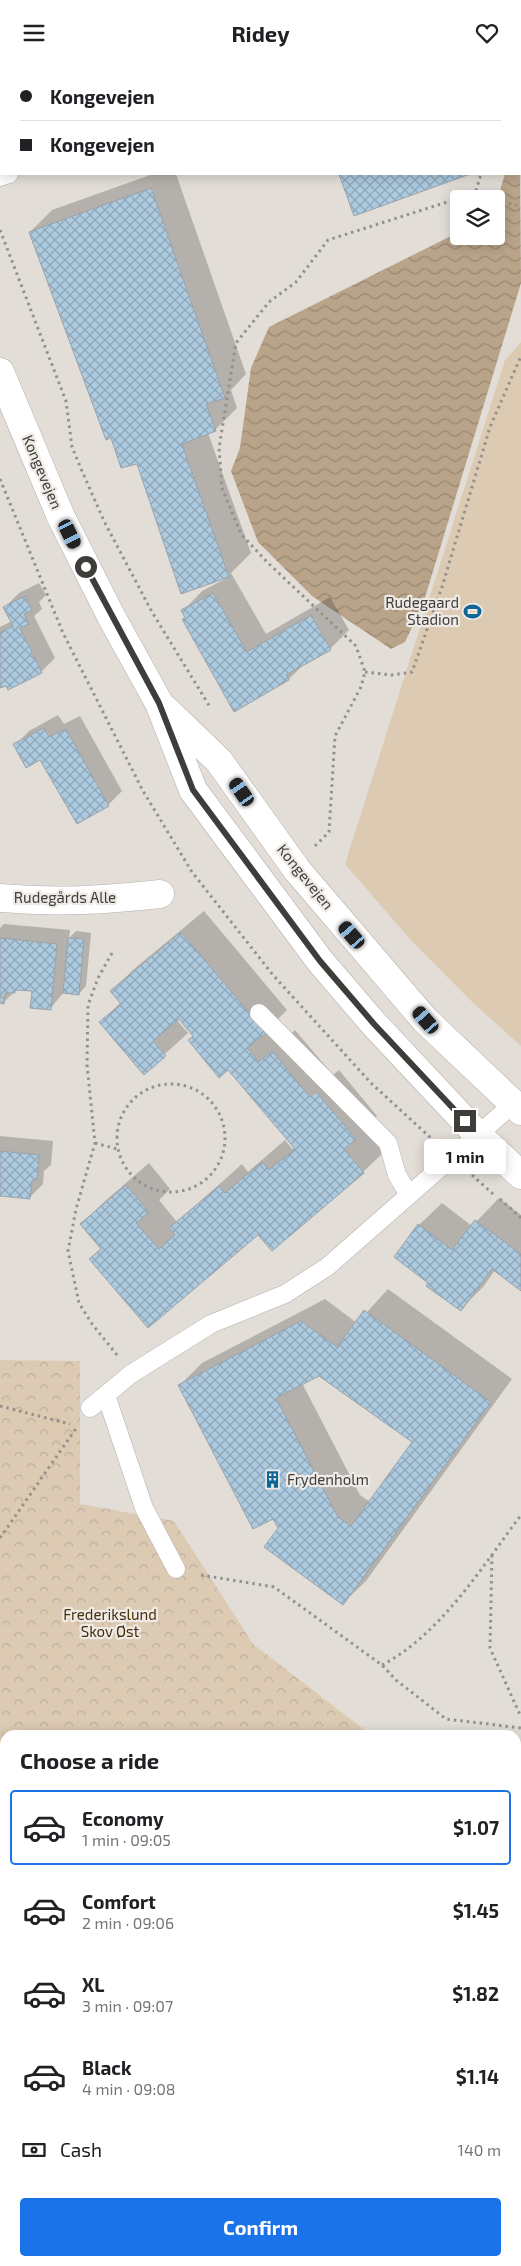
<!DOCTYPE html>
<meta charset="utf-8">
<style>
:root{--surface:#fff;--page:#f6f6f6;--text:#202124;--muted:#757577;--line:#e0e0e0;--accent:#1a73e8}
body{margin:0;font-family:"Exo 2",sans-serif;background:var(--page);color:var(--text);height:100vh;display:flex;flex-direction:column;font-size:19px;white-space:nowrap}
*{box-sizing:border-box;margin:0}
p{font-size:16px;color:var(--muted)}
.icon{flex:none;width:28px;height:28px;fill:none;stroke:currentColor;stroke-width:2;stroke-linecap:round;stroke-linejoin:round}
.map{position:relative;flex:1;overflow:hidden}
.side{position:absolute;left:0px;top:1665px;width:521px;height:536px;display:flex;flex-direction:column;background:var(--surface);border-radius:15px 15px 0 0;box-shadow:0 2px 12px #0003}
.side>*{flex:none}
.guide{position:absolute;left:0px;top:0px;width:521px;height:110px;box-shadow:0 2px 12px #0003;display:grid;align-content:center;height:110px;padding:0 20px;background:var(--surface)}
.buttons{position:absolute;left:450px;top:125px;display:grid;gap:10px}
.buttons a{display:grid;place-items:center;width:55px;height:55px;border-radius:5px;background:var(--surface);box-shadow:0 2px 12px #0003;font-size:25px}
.end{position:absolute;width:22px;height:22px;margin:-11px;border:6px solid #3e3d3a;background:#fff;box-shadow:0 0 0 2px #fff}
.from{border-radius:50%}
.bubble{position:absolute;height:35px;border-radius:5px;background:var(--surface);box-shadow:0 2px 12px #0003;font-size:16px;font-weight:700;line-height:35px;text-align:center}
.car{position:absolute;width:15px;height:30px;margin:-15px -8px;border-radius:6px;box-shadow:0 0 4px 1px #0007;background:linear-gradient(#222 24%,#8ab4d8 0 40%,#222 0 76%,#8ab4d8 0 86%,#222 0)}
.guide b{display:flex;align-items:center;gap:18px;height:48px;font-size:19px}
.guide b+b{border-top:1px solid var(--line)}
.guide i{width:12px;height:12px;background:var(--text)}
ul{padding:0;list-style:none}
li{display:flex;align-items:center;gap:15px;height:75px;margin:0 10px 8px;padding:0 10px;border:2px solid transparent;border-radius:5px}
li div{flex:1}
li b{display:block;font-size:19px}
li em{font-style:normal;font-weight:700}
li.active{border-color:var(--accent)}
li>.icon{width:45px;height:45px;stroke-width:1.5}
h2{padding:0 20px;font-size:22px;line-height:60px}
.pay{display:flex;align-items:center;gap:12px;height:55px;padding:0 20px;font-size:19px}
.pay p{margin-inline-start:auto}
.primary-button{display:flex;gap:10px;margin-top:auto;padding:10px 20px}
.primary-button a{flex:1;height:58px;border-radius:5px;background:var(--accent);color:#fff;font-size:20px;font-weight:700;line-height:58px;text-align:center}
header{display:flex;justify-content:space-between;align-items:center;height:65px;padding:0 20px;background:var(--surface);font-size:22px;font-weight:700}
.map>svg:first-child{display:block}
.forest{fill:url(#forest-crowns)}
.pitch{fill:#ddcab3}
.water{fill:url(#water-waves)}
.shadow{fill:#0003;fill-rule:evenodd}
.building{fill:url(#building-cross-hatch);stroke:#9da3a8;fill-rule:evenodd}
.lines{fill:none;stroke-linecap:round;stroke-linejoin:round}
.lane-casing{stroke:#b4afaa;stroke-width:19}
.street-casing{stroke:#b4afaa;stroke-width:29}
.secondary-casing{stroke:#b4afaa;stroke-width:29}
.path{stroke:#94918c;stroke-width:3;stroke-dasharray:2.5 4;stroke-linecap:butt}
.lane{stroke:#fff;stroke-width:18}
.street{stroke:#fff;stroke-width:28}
.secondary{stroke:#fff;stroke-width:28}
.route{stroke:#3e3d3a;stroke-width:6}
.labels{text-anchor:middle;stroke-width:4.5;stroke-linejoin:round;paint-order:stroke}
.street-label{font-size:15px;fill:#3e3d3a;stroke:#efeae5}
.poi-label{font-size:15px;fill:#3e3d3a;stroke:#efeae5;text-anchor:end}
.park-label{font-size:15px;fill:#442d0a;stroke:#efeae5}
</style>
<header><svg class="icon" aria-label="menu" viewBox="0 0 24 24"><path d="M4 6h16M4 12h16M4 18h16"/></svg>Ridey<svg class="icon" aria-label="heart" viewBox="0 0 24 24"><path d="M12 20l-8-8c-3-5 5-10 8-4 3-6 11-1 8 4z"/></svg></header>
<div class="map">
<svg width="521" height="2201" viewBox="0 0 521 2201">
<defs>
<pattern id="forest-crowns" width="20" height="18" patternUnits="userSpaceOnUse" patternTransform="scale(1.25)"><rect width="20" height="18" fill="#ddcab3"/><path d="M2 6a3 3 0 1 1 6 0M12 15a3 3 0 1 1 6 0" fill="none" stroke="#bfae9b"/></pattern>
<pattern id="water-waves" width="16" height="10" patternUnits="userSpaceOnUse" patternTransform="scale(1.25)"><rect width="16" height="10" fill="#b9a48a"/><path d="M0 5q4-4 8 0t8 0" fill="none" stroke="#988772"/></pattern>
<pattern id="building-cross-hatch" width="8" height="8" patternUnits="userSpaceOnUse" patternTransform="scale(1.25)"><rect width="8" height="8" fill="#adcbe0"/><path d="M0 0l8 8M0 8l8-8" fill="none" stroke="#8ea6b7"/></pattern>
</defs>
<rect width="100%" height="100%" fill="#e2ddd7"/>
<!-- forest -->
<path class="forest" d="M 0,1295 L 80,1296 L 80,1439 L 174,1456 L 253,1579 L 366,1666 L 393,1670 L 5,1670 L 5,1862 L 0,1862 Z
M 516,1691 L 521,1692 L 521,1708 L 516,1714 Z
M 521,2099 L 521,2167 L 516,2170 L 516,2101 Z
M 256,2196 L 473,2196 L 465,2201 L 259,2201 Z"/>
<!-- pitch -->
<path class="pitch" d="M 521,277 L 521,981 L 469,934 L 408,872 L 345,799 L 505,295 Z"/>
<!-- water -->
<path class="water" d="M 520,98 L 521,218 L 423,539 L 405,577 L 391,584 L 312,531 L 258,477 L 231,406 L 240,383 L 251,303 L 269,262 L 459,167 L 459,171 L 496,171 L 496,138 L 505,109 L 520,109 Z
M 521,1708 L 521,2099 L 516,2101 L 516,1714 Z"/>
<!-- shadow -->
<path class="shadow" d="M 287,0 L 303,0 L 303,1 L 284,1 Z
M 153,109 L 176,109 L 246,309 L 231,325 L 237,343 L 215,365 L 208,368 L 251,488 L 231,508 L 266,569 L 330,532 L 349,565 L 330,584 L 305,598 L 289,614 L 234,645 L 183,546 L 202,526 L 227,513 L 137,397 L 111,372 L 30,167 L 52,145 Z
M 340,109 L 467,109 L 355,150 Z
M 39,518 L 46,530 L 39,537 L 42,544 L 34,551 L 55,593 L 41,607 L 0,622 L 0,562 L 12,556 L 5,542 L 19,528 Z
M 58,650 L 64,659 L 80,651 L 122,726 L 108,740 L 41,693 L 15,680 L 29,666 Z
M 204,846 L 287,945 L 270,962 L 282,976 L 295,965 L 333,1010 L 339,1005 L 377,1051 L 366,1062 L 386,1085 L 363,1107 L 258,1169 L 148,1262 L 91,1194 L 101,1183 L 81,1159 L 104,1137 L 149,1098 L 170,1124 L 159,1135 L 177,1157 L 242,1099 L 248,1107 L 285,1075 L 292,1084 L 295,1082 L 228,1003 L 179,952 L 176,954 L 188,968 L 144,1008 L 101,957 L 121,937 L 112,926 L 134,904 Z
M 4,859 L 70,865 L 69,873 L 76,866 L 91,868 L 86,921 L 79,929 L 64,927 L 50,944 L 33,924 L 18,923 L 4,937 L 0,937 L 0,863 Z
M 0,1071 L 53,1076 L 51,1100 L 44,1106 L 43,1119 L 29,1133 L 0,1130 Z
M 499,1133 L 521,1150 L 521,1225 L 495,1205 L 483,1222 L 460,1245 L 430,1217 L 396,1192 L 419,1160 L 442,1138 L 472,1161 Z
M 388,1224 L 512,1314 L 366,1516 L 343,1538 L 280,1463 L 179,1321 L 202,1298 L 325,1234 L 357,1258 ZM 319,1309 L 413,1377 L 370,1437 L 360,1430 L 302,1318 Z
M 0,1955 L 5,1963 L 5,2038 L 0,2031 Z
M 100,2196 L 185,2196 L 188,2201 L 103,2201 Z"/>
<!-- building -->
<path class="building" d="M 339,109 L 470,109 L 354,151 Z
M 151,123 L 225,333 L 206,339 L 216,366 L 182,379 L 229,512 L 181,529 L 137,399 L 121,403 L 111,373 L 106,375 L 29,167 Z
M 213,528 L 247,587 L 311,550 L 331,585 L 286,610 L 289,615 L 234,647 L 182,554 L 185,553 L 181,545 Z
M 25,531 L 32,545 L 24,549 L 29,559 L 20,563 L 42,608 L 8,625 L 6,621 L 0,623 L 0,568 L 13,561 L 3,542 Z
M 44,663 L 49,672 L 66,664 L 109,741 L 77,759 L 40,695 L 26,703 L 13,679 Z
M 181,867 L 266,968 L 247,983 L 259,997 L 272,986 L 310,1032 L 316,1027 L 356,1074 L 344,1084 L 364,1108 L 272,1186 L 258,1170 L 148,1263 L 89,1194 L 101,1184 L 80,1159 L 126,1120 L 149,1147 L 136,1158 L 159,1184 L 175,1170 L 169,1163 L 219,1121 L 225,1128 L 262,1097 L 269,1105 L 295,1084 L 228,1005 L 219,1013 L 188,975 L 193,971 L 179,954 L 153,976 L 166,991 L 144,1010 L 99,957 L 121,939 L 110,926 Z
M 0,873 L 57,879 L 51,945 L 30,943 L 32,926 L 15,925 L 15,928 L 5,928 L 4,939 L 0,938 Z
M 68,873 L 84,874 L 79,930 L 63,928 Z
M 0,1086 L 39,1090 L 37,1115 L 32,1115 L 30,1134 L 0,1131 Z
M 475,1155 L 521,1189 L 521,1226 L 492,1204 L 461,1246 L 426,1221 L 428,1218 L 394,1192 L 418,1159 L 452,1185 Z
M 364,1245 L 491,1337 L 343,1540 L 264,1482 L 278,1463 L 273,1454 L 253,1464 L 178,1320 L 301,1256 L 337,1282 ZM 319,1311 L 412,1377 L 351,1461 L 338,1452 L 276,1333 Z
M 5,1982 L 5,2041 L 0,2033 L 0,1986 Z
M 99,2196 L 162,2196 L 165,2201 L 102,2201 Z"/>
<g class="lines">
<defs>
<path id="lane" d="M 493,0 L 494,1
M 0,62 L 1,65
M 0,112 L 9,109
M 259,948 L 388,1078 L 397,1110 L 409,1130
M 106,1330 L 144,1443 L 176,1504
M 90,1343 L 131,1309 L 211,1259 L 285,1229 L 327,1202 L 513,1039"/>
<path id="street" d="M 0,833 C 56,838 105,835 160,829
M 0,1900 L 5,1902
M 219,2196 L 222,2201"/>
<path id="secondary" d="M 0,307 L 61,452 L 112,553 L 159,638 L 193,725 L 320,896 L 374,959 L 478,1070 L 521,1110
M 165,644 L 219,696 L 297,805 L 425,955 L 521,1046"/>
</defs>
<!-- lane casing -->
<use href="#lane" class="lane-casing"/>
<!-- street casing -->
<use href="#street" class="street-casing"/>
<!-- secondary casing -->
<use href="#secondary" class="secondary-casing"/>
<!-- path -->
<path class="path" d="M 249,1 L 255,0
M 474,132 L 481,109
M 496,136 L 521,141
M 0,165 L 66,336 L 72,382 L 82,406 L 104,456 L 152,547 L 210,642
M 0,414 L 63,568 L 143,726 L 192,807 L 273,910 L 371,1018 L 433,1075
M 365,607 L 392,610 L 412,607 L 442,522 L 490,362 L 521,291
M 315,781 L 329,767 L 335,671 L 361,622 L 365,607 L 356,581 L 267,497 L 241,469 L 222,423 L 219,383 L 236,278 L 269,237 L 296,217 L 328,175 L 466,131 L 482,134
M 112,888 L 98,913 L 88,940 L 87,1000 L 95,1078 L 76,1144 L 68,1186 L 79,1238 L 92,1259 L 117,1290
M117 1073a54 54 0 1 1 108 0a54 54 0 1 1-108 0Z
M 95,1078 L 117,1084
M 472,1110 L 493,1129
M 500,1134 L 521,1153
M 0,1341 L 70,1359
M 0,1473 L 77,1362
M 492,1490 L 490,1583 L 521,1652
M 201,1510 L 274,1522 L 382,1600 L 396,1615 L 446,1654 L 521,1663
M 382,1600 C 440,1570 482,1502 521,1450
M 0,1744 L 5,1748
M 516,2123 L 521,2121
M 0,2149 L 5,2146
M 323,2196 L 325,2201
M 355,2201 L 361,2196"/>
<!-- lane -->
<use href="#lane" class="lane"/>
<!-- street -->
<use href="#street" class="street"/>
<!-- secondary -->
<use href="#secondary" class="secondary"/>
</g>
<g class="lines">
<!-- route -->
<path class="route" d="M 86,502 L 159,638 L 193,725 L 320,896 L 374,959 L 465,1056"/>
</g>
<!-- icons -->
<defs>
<symbol id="stadium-bare" viewBox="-9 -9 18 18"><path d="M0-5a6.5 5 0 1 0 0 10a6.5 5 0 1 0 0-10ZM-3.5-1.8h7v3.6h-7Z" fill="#0e6797" stroke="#efeae5" stroke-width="2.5" paint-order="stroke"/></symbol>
<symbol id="building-bare" viewBox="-9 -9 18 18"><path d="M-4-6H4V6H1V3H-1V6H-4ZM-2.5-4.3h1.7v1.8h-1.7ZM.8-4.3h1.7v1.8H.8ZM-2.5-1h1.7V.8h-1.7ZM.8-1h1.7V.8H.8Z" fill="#0e6797" stroke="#efeae5" stroke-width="2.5" paint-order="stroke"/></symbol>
</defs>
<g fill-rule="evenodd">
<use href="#stadium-bare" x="460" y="534" width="25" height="25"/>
<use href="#building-bare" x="260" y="1402" width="25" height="25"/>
</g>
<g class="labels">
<!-- street labels -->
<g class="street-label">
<text transform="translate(42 407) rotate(67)" y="5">Kongevejen</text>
<text transform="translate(305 812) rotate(51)" y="5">Kongevejen</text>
<text x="65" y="838">Rudegårds Alle</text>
</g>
<!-- poi labels -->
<g class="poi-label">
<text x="459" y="543">Rudegaard<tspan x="459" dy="17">Stadion</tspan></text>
<text x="287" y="1420" text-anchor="start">Frydenholm</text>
</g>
<!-- park labels -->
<g class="park-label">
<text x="110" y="1555">Frederikslund<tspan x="110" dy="17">Skov Øst</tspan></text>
</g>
</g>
</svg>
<div class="buttons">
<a><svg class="icon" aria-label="layers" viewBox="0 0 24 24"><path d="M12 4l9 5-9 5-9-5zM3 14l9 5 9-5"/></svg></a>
</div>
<i class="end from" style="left:86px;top:502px"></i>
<i class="end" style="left:465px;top:1056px"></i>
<div class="bubble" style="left:424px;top:1074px;width:82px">1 min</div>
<i class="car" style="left:70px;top:469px;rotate:154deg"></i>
<i class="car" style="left:242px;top:727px;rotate:325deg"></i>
<i class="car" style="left:352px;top:870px;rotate:319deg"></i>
<i class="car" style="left:426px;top:955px;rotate:319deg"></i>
<div class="guide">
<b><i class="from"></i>Kongevejen</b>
<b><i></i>Kongevejen</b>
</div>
<section class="side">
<h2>Choose a ride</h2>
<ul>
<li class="active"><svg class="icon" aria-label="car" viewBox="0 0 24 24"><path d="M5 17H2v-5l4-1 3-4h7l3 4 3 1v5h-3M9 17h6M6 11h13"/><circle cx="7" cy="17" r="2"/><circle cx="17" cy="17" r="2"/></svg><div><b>Economy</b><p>1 min · 09:05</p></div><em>$1.07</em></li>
<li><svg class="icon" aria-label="car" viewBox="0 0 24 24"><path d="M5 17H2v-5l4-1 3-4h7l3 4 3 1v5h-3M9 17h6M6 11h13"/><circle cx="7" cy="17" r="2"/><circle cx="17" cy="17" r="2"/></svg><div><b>Comfort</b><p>2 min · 09:06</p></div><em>$1.45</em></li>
<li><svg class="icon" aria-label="car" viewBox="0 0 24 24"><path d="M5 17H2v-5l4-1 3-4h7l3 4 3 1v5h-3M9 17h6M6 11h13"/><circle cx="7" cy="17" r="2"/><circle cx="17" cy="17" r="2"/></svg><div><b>XL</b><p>3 min · 09:07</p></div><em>$1.82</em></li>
<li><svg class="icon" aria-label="car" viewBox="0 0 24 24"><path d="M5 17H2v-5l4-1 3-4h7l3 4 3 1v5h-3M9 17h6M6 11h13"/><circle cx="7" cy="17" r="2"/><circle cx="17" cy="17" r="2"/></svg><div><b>Black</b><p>4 min · 09:08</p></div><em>$1.14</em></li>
</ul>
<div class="pay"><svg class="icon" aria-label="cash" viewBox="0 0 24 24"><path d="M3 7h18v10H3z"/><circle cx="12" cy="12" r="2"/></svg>Cash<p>140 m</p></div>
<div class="primary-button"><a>Confirm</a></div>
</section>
</div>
